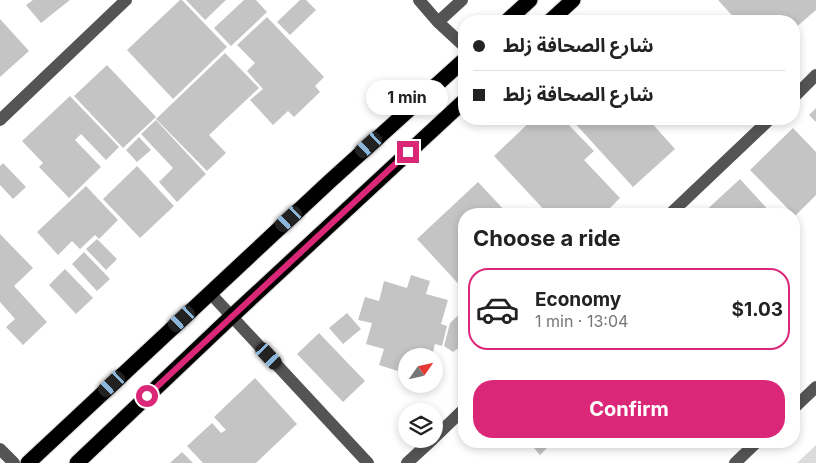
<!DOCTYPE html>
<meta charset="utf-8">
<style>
:root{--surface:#fff;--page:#f2f2f2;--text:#222;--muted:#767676;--line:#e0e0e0;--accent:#db2777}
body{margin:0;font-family:Inter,"Noto Sans Arabic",sans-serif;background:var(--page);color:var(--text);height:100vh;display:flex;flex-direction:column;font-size:19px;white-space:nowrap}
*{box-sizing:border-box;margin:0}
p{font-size:16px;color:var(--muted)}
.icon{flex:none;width:28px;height:28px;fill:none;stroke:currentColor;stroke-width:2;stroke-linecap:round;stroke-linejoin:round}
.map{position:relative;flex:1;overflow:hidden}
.side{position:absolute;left:458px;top:208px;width:342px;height:240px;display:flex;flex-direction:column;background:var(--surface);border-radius:20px;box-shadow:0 2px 8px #0003}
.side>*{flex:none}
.top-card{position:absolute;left:458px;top:15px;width:342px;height:110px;border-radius:20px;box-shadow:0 2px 8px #0003;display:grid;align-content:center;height:110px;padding:0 15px;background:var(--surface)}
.needle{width:32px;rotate:56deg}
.tools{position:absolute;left:398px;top:348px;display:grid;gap:10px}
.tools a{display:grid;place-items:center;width:45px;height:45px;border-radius:50%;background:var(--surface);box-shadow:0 2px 8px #0003;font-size:25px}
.end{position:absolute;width:22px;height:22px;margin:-11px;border:6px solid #db2777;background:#fff;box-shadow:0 0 0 2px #fff}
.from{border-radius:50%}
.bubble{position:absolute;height:35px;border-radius:18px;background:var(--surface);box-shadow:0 2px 8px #0003;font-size:16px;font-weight:700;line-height:35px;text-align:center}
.car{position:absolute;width:15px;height:30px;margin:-15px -8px;border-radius:6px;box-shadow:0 0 4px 1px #0007;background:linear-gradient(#222 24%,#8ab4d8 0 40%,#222 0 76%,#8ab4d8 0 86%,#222 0)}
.top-card b{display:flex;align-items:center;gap:18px;height:48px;font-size:19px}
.top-card b+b{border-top:1px solid var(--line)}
.top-card i{width:12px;height:12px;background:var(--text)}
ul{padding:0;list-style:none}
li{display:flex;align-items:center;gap:15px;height:82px;margin:0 10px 8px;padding:0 5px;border:2px solid transparent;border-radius:20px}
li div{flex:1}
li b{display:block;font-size:19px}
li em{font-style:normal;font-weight:700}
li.current{border-color:var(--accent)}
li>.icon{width:45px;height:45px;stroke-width:1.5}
h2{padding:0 15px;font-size:22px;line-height:60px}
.cta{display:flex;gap:10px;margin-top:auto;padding:10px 15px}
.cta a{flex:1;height:58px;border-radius:20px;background:var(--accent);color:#fff;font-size:20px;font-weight:700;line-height:58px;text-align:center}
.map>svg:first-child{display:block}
.green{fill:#dbdbdb}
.building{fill:#c4c4c4}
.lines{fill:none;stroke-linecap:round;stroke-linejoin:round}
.highway-casing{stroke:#dbdbdb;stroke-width:17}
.minor{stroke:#545454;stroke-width:12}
.highway{stroke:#000;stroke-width:15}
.route{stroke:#db2777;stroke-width:6}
</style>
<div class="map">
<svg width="816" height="463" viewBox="0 0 816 463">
<rect width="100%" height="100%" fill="#fff"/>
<!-- green -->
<path class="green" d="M 816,445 L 816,463 L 797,463 Z"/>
<!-- building -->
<path class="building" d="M 33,0 L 70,0 L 41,23 L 26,5 Z
M 180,0 L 182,0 L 227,47 L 173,99 L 127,50 Z
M 186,0 L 226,0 L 205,20 Z
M 244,0 L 256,0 L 267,12 L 231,46 L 214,28 Z
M 300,0 L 306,0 L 316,10 L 290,35 L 277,22 Z
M 718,0 L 816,0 L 816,10 L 794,29 L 794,21 L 737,21 Z
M 267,17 L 324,77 L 315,86 L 320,92 L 294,117 L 288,111 L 273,125 L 250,100 L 263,89 L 247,71 L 255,63 L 237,45 Z
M 0,19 L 29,51 L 0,77 Z
M 225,53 L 259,88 L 209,135 L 226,153 L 207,171 L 156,119 Z
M 107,65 L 156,117 L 123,148 L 74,96 Z
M 70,96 L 119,147 L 106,160 L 81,134 L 75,140 L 101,167 L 69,198 L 39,167 L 43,163 L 22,141 Z
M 816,108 L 816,122 L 809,115 Z
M 533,119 L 563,119 L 594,151 L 584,160 L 620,198 L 604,214 L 548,214 L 494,156 Z
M 571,119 L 648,119 L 675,149 L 633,187 Z
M 156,120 L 206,174 L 177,202 L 159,182 L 173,168 L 141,134 Z
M 793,128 L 816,152 L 816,195 L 795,216 L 750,170 Z
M 139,137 L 151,150 L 137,162 L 126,150 Z
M 3,163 L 26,187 L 13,199 L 0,185 L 0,166 Z
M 137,166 L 174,206 L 140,238 L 103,199 Z
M 740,179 L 772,214 L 702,214 Z
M 478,182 L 508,214 L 464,214 L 464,290 L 417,239 Z
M 86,186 L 118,220 L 99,239 L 95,235 L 80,249 L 72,241 L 58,255 L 37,232 Z
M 0,234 L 33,268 L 14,286 L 47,322 L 23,345 L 6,327 L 15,319 L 0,302 Z
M 97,239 L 117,259 L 106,270 L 86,249 Z
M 84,252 L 110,279 L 97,291 L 72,264 Z
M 65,269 L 93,298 L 76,314 L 49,285 Z
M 411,275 L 430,281 L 426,294 L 448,300 L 441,324 L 447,326 L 442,346 L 435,344 L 432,356 L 406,356 L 404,373 L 379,365 L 384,349 L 366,344 L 372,323 L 358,320 L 365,297 L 379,301 L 384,281 L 407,288 Z
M 464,310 L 464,344 L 453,352 L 444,346 L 450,323 Z
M 347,313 L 361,329 L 343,344 L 329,328 Z
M 319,333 L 365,381 L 343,402 L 297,354 Z
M 255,378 L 297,424 L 256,463 L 203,463 L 187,446 L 212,423 L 221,433 L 226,430 L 214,417 Z
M 528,441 L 554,441 L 540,455 Z
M 182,452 L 193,463 L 170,463 Z"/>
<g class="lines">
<defs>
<path id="highway" d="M 507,21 L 530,0
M 550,21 L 573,0
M 28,463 L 329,182 L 464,60
M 77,463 L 232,316 L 464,101"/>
</defs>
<!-- highway casing -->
<use href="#highway" class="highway-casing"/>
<!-- minor -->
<path class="minor" d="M 419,0 L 438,22 L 464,46
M 438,22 L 462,0
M 794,97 L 816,75
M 0,120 L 126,0
M 670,214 L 770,119
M 210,293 L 368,463
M 794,408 L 816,387
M 434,438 L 464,409
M 0,449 L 14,463
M 407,463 L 433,439
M 735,463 L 758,441"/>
<!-- highway -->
<use href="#highway" class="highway"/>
</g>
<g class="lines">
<!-- route -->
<path class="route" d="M 147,396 L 408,152"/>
</g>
</svg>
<div class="tools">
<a><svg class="needle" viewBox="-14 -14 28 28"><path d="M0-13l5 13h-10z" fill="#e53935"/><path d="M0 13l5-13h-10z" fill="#767676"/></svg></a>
<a><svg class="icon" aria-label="layers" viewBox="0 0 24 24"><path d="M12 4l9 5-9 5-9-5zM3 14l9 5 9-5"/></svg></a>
</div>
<i class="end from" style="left:147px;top:396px"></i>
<i class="end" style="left:408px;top:152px"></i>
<div class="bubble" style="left:366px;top:80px;width:82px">1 min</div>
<i class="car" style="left:369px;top:145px;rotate:228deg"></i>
<i class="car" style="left:289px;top:219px;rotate:227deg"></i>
<i class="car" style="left:182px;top:319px;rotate:227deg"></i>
<i class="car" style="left:269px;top:356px;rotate:137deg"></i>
<i class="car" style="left:112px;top:384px;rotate:227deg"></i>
<div class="top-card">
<b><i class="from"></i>شارع الصحافة زلط</b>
<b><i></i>شارع الصحافة زلط</b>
</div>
<section class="side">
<h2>Choose a ride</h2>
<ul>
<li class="current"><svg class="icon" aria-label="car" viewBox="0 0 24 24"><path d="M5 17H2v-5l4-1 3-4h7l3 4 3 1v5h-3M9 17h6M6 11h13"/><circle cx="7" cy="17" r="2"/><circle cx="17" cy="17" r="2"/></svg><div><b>Economy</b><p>1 min · 13:04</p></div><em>$1.03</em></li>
</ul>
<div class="cta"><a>Confirm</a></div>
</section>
</div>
